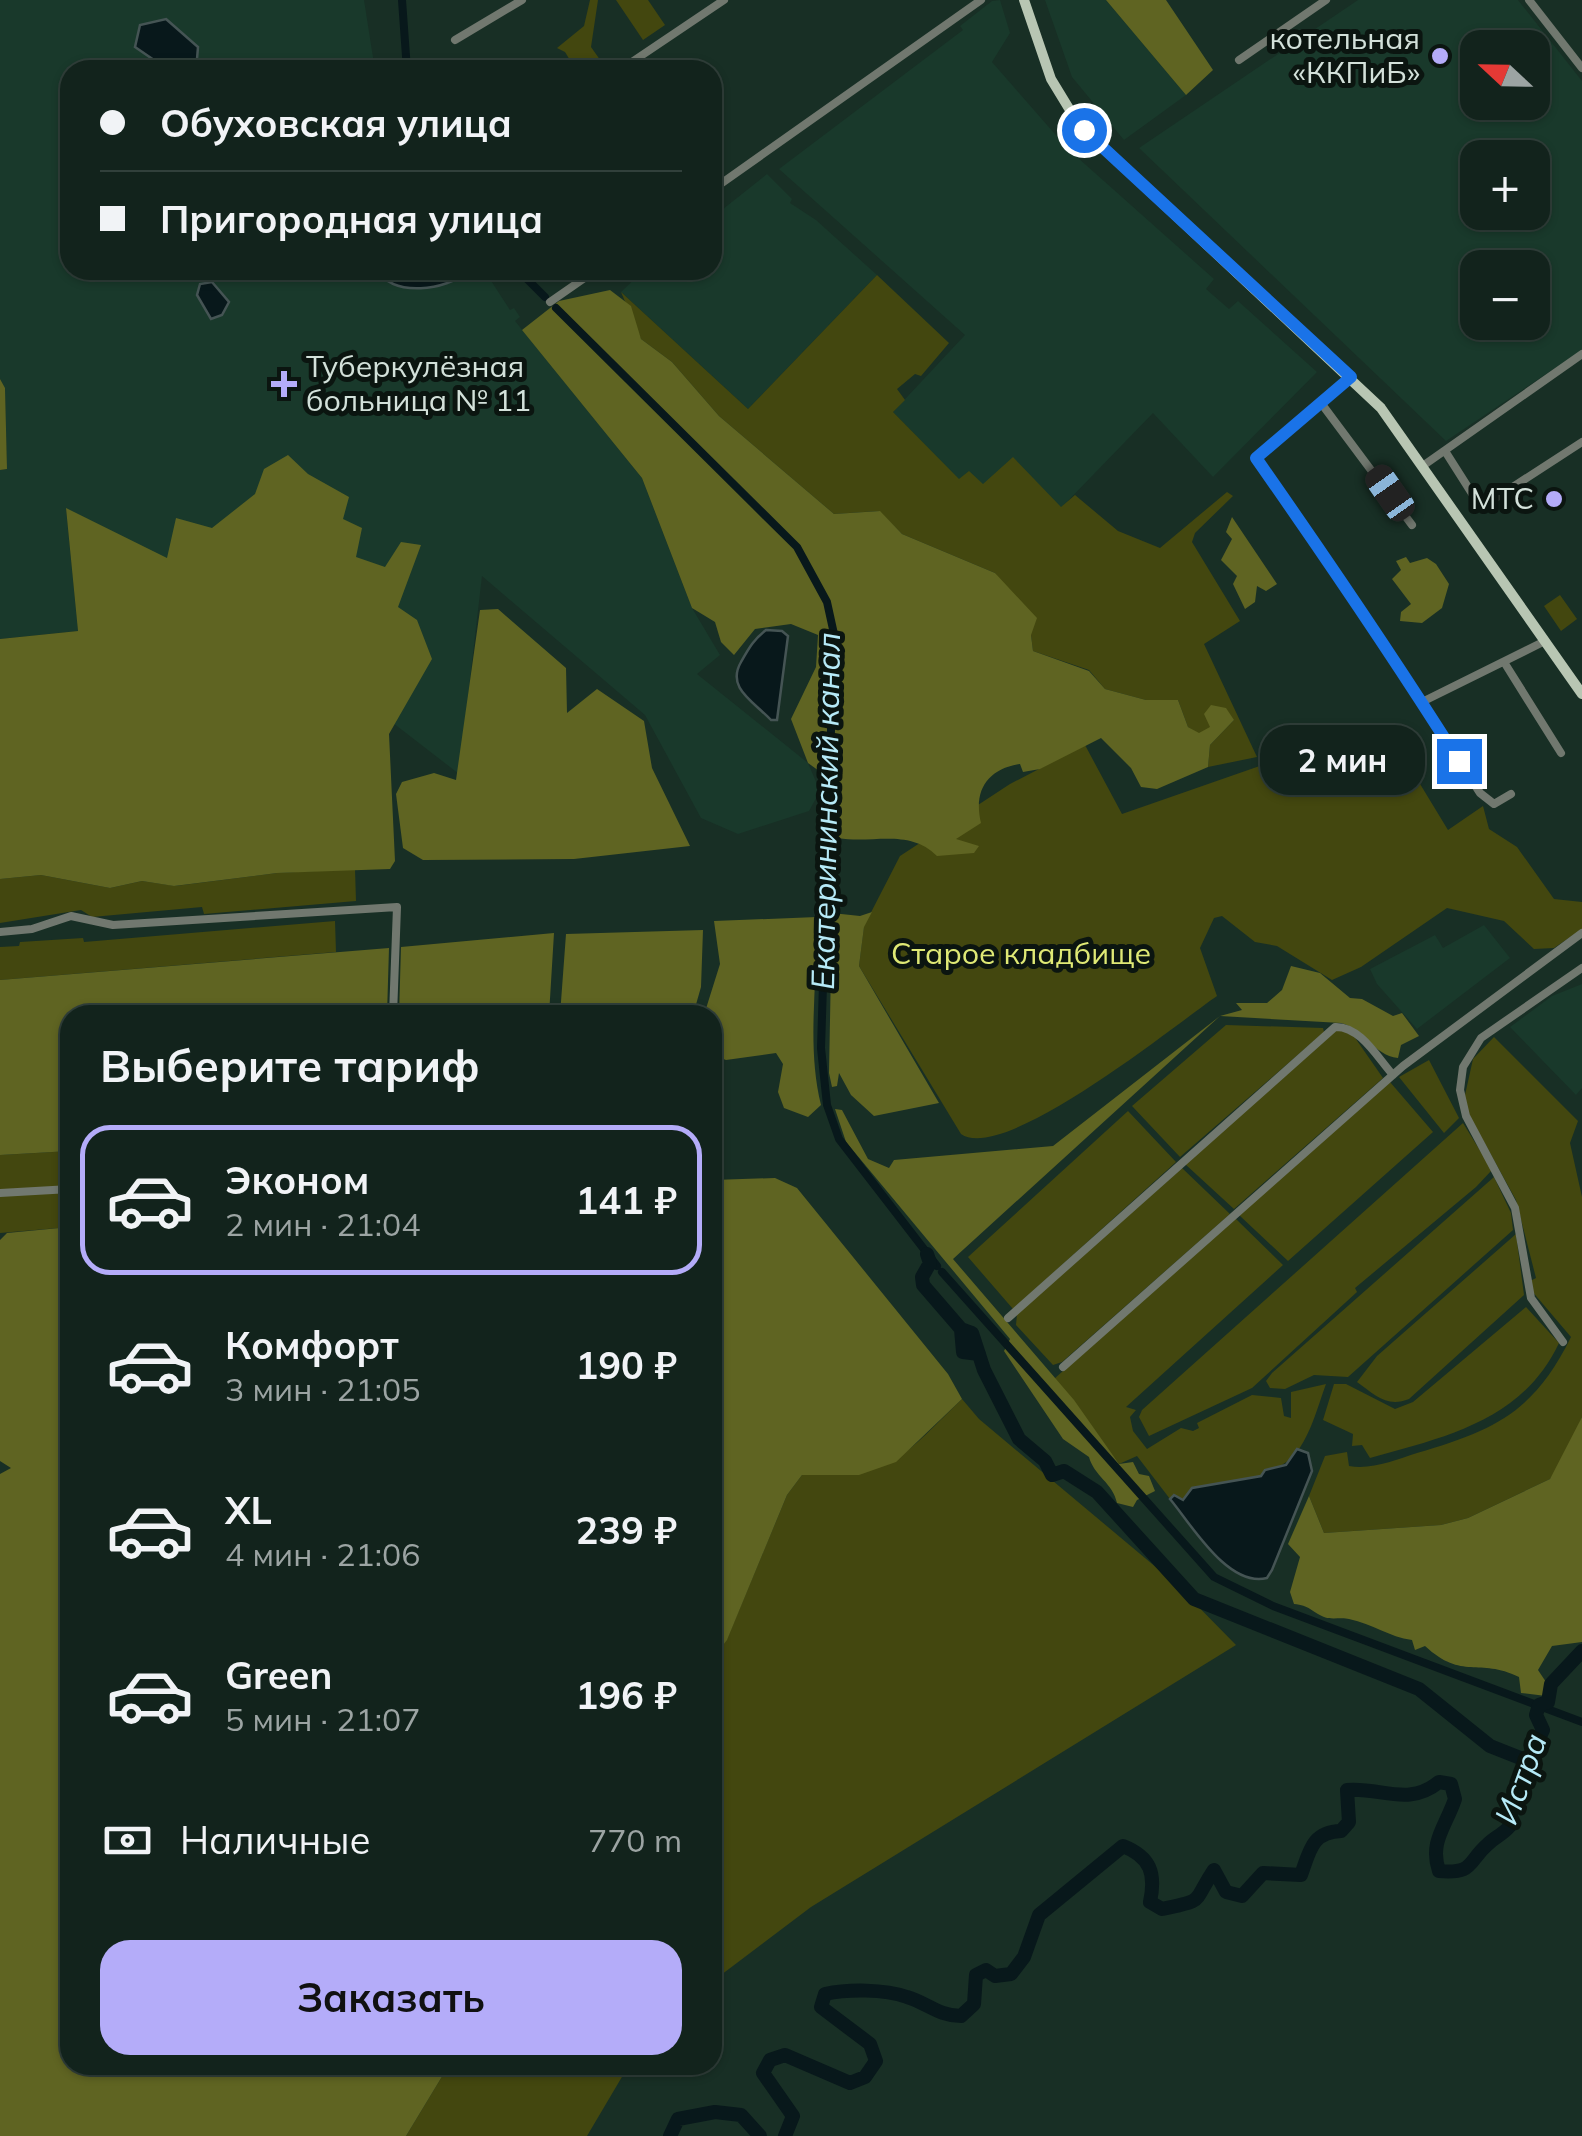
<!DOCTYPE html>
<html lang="ru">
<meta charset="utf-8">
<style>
:root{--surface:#12231c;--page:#1f2f29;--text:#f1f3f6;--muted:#9ca4a3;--line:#31403b;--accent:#b4acf9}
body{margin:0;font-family:Mulish,sans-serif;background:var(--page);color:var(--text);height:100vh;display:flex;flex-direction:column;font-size:38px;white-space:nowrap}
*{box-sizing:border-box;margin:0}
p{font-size:32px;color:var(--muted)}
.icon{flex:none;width:55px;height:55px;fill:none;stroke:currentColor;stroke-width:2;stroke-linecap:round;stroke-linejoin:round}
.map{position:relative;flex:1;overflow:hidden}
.panel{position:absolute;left:60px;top:1005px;width:662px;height:1070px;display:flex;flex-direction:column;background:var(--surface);border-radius:30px;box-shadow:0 2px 8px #0004,0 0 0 2px var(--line)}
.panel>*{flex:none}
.top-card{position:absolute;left:60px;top:60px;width:662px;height:220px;border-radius:30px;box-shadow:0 2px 8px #0004,0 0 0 2px var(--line);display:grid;align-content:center;height:220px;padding:0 40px;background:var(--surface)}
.needle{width:65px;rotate:292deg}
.tools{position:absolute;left:1460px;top:30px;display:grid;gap:20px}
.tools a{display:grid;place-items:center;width:90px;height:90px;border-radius:20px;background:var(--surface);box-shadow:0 2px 8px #0004,0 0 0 2px var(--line);font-size:50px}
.end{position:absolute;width:45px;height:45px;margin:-22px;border:12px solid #1a73e8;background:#fff;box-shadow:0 0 0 5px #fff}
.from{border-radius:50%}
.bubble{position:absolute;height:70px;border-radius:30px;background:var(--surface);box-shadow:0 2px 8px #0004,0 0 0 2px var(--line);font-size:32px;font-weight:700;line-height:70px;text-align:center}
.car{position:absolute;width:30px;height:60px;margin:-30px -15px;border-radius:12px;box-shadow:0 0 8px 2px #0007;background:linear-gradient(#222 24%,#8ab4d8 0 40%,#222 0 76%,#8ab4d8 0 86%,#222 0)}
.top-card b{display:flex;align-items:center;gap:35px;height:95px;font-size:38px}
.top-card b+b{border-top:2px solid var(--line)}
.top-card i{width:25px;height:25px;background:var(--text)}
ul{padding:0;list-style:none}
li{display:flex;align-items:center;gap:30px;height:150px;margin:0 20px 15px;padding:0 20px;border:5px solid transparent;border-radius:30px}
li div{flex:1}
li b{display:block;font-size:38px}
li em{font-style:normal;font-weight:700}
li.current{border-color:var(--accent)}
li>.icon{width:90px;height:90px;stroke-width:1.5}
h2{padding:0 40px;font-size:45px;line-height:120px}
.pay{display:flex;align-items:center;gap:25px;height:110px;padding:0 40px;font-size:38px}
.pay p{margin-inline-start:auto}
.cta{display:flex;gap:20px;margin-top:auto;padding:20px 40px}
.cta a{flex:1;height:115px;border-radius:30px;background:var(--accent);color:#111;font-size:40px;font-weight:700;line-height:115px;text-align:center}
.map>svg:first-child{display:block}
.built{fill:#19392b;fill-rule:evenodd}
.green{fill:#43470f}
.forest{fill:#5f6422}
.water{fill:#08181b;stroke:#455454;stroke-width:2.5}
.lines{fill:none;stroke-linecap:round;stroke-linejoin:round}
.canal{stroke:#08181b;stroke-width:8}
.river{stroke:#08181b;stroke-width:14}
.minor{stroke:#71786f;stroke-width:8}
.major{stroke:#b8c6b3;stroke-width:10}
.route{stroke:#1a73e8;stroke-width:12}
.poi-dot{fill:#b4acf9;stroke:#0b1510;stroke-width:4}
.labels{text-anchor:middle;stroke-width:10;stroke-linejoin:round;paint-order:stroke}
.poi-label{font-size:30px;fill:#d3e1da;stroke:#0b1510;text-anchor:end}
.park-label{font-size:30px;fill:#dfe975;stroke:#0b1510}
.water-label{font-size:32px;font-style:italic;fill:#b6eaf7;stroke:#0b1510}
</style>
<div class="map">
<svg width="1582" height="2136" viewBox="0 0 1582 2136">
<rect width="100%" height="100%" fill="#182f25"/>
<!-- built -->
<path class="built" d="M 0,0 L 364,0 L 375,70 L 70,70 L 70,270 L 484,270 L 510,310 L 514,308 L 520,317 L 515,321 L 642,478 L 692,608 L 720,655 L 697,674 L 808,763 L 820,791 L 809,811 L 738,834 L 701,818 L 645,715 L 482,576 L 459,774 L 393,723 L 66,509 L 78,631 L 0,639 L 0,470 L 7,469 L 5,389 L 0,379 Z
M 1000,0 L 1010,33 L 992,62 L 1068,149 L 1214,279 L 1206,289 L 1229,309 L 1238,301 L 1317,372 L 1213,477 L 1153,413 L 1061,508 L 959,480 L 893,412 L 965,335 L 779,169 L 963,30 L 960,26 L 992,1 Z
M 1045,0 L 1106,0 L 1186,95 L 1124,140 L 1072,77 Z
M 1358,0 L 1518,0 L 1582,81 L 1582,350 L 1446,441 L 1139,148 ZM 1478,48 L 1532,48 L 1532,102 L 1478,102 ZM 1478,158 L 1532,158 L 1532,212 L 1478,212 ZM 1478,268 L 1532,268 L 1532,322 L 1478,322 Z
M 767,174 L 792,199 L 790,203 L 816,220 L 877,275 L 748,409 L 621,292 L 644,270 L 712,270 L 713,217 Z
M 1484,925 L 1510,958 L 1417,1029 L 1377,984 L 1370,969 L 1435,935 L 1443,948 Z
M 1582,984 L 1582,1088 L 1576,1095 L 1510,1027 L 1552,996 Z"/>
<!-- green -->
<path class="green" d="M 590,0 L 598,0 L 591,47 L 603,64 L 597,70 L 576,70 L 565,52 L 557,48 L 584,26 Z
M 616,0 L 648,0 L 665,25 L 643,40 Z
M 877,275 L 949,343 L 921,376 L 915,374 L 897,389 L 905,400 L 893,412 L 959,479 L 969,471 L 983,484 L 1013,457 L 1061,507 L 1075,495 L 1118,531 L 1160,548 L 1227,492 L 1233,496 L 1195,533 L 1192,542 L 1240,621 L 1204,644 L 1257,757 L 1208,767 L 1210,745 L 1234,720 L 1199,734 L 1188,727 L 1178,700 L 1146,700 L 1105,689 L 1089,670 L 1033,651 L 1031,635 L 995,573 L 902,534 L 879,511 L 834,514 L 719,416 L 672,362 L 641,339 L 621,292 L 748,409 Z
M 1560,595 L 1577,619 L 1561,631 L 1544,606 Z
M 1383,723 L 1448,830 L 1483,806 L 1489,829 L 1517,847 L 1554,899 L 1582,902 L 1582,929 L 1554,948 L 1534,949 L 1504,921 L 1447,908 L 1361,967 L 1332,980 L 1277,946 L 1255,942 L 1222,916 L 1214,918 L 1200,948 L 1217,996 C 1175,1025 1004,1164 961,1134 L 859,966 L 864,926 L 900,856 L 1010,784 L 1085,745 L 1122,814 Z
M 355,869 L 356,901 L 204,914 L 202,907 L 92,917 L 81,910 L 0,923 L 0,879 L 41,875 L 110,888 L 142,881 L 175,886 L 277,873 Z
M 335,921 L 336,952 L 0,980 L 0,947 L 19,946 L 20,942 L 83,938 L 84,942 Z
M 1226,1025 L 1323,1028 L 1324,1032 L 1180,1157 L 1132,1106 Z
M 1339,1028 L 1351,1032 L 1383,1078 L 1234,1209 L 1185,1164 Z
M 1494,1037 L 1578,1121 L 1570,1143 L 1582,1197 L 1582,1417 L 1565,1458 L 1550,1479 L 1468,1518 L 1441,1525 L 1324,1533 L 1309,1496 L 1325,1456 L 1347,1452 L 1349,1466 C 1372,1470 1395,1460 1417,1453 C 1495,1430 1534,1412 1571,1337 L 1531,1290 L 1530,1281 L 1536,1278 L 1516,1200 L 1463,1104 L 1473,1059 Z
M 1429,1060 L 1459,1118 L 1444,1133 L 1399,1077 Z
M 1390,1082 L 1433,1132 L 1288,1261 L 1239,1215 Z
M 1128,1111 L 1176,1162 L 1013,1309 L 968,1257 Z
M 1463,1123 L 1492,1170 L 1476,1187 L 1355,1288 L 1357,1292 L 1252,1388 L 1149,1436 L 1139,1417 L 1142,1410 Z
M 70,1151 L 70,1227 L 0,1233 L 0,1155 Z
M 1182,1168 L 1230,1214 L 1062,1362 L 1053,1365 L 1016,1325 L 1017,1314 Z
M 1494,1177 L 1511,1213 L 1513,1230 L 1348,1377 L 1314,1375 L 1285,1389 L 1270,1388 L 1266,1381 L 1272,1373 Z
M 1235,1218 L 1283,1265 L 1126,1407 L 1136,1410 L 1130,1417 L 1133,1431 L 1147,1449 L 1181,1428 L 1193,1431 L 1199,1428 L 1197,1423 L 1252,1395 L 1281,1398 L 1284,1416 L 1291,1418 L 1291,1392 L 1326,1384 C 1314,1416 1304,1467 1265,1470 L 1261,1476 L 1198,1489 L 1183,1500 L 1174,1495 L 1170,1499 L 1137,1456 L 1119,1464 L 1054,1379 Z
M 1516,1234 L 1524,1295 L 1409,1399 C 1387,1408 1375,1395 1357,1382 L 1377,1356 Z
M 1526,1307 L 1559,1343 C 1523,1420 1446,1437 1370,1458 L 1362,1445 L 1352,1446 L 1353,1434 L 1323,1420 L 1334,1384 L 1346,1384 L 1395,1409 L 1413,1402 Z
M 962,1399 L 979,1419 L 1176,1584 L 1236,1645 L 811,1907 L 713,1981 L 713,1658 L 727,1639 L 787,1495 L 802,1475 C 896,1474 897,1462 962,1399 Z
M 449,2065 L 629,2065 L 587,2136 L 406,2136 Z"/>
<!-- forest -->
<path class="forest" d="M 1106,0 L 1166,0 L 1213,70 L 1186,95 Z
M 610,290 L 631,306 L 641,339 L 672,362 L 719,416 L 834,514 L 880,511 L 902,534 L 995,573 L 1037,618 L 1031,635 L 1033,651 L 1089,671 L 1105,689 L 1146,700 L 1178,700 L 1188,727 L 1199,733 L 1210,727 L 1204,714 L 1211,705 L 1226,708 L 1234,720 L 1210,745 L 1208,767 L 1157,789 L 1141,787 L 1131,768 L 1101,738 L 1040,769 L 1023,772 L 1020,764 C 988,769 973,790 981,823 L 956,839 L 979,846 L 974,853 L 937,856 C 909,828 873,844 838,838 L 833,781 L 808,763 L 791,719 L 816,667 L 818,635 L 791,624 L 755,629 L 734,655 L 721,642 L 715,622 L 692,608 L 642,478 L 522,330 L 559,301 Z
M 0,379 L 5,388 L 7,469 L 0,470 Z
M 288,455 L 308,474 L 349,497 L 343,519 L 362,528 L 356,557 L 385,567 L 401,542 L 421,545 L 398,607 L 417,620 L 432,659 L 389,734 L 395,861 L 390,869 L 277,873 L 174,886 L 142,881 L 110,888 L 41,875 L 0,879 L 0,639 L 78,631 L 66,508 L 167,558 L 176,518 L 212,528 L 255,494 L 264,469 Z
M 1232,517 L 1277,584 L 1266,591 L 1257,586 L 1255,602 L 1245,609 L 1233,584 L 1237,576 L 1221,560 L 1232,539 L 1226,532 Z
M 1406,557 L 1410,563 L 1427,558 L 1436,564 L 1449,584 L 1442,608 L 1422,623 L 1400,621 L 1401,612 L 1411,604 L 1392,579 L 1401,570 L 1396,561 Z
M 498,609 L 566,668 L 567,713 L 597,689 L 644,721 L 652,768 L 690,846 L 574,859 L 423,860 L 403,848 L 396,794 L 402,782 L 434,773 L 456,780 L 480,610 Z
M 872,912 L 864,927 L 859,966 L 939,1103 L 874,1116 L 851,1095 L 839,1073 L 837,1086 L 832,1087 L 829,1073 L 832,913 L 860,916 Z
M 817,917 C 818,980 806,1044 821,1105 L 808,1117 L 784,1108 L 778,1092 L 783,1064 L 776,1053 L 726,1060 L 713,1055 L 712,1015 L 704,1015 L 720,964 L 714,921 Z
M 703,930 L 701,987 L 693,1015 L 560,1015 L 566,934 Z
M 554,933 L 549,1015 L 399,1015 L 401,947 Z
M 389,948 L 387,1015 L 70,1015 L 70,1151 L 0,1155 L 0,980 Z
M 1291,966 L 1320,973 L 1350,998 L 1362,999 L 1393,1016 L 1402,1013 L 1419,1036 L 1401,1045 L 1398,1058 C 1373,1055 1364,1029 1341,1023 L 1220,1016 L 953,1259 L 1074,1400 L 1119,1464 L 1133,1462 L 1139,1474 L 1149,1476 L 1155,1491 L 1137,1500 L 1133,1507 L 1117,1503 C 1113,1483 1094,1476 1089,1457 L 1063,1439 L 1004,1351 L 1010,1339 L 846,1142 L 835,1109 L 842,1110 L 868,1159 L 889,1168 L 894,1160 L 1053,1146 L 1220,1016 L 1242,1010 L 1236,1003 L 1267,1003 L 1282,990 Z
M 775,1178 L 797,1188 L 948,1374 L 962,1399 L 896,1462 L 859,1475 L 802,1475 L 787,1495 L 727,1640 L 713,1658 L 713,1180 Z
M 70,1227 L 70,2065 L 449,2065 L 406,2136 L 0,2136 L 0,1474 L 11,1468 L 0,1461 L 0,1240 L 7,1233 Z
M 1582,1417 L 1582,1642 L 1552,1646 L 1538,1670 L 1546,1682 L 1546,1696 L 1521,1693 L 1519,1677 C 1478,1657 1463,1681 1425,1646 L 1415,1650 L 1412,1640 C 1389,1637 1373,1624 1349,1619 C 1342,1617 1331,1620 1324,1617 C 1312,1612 1309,1605 1294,1604 L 1290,1592 L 1300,1557 L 1288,1544 L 1309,1496 L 1324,1533 L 1441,1525 L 1468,1518 L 1550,1479 Z"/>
<!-- water -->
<path class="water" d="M 166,19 L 198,47 L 197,59 L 187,68 L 154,60 L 135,47 L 140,25 Z
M 377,270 L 468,270 L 468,272 C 445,290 395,298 377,270 Z
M 212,282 L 229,302 L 222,315 L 211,319 L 197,295 L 200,284 Z
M 766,630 L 782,631 L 788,636 L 777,720 L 771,720 C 753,701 726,688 741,662 C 749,648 754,639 766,630 Z
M 1297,1449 L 1308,1453 L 1312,1471 L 1272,1570 L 1267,1578 C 1228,1588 1191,1524 1170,1499 L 1174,1495 L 1183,1500 L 1192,1488 L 1261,1476 L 1265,1470 L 1286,1465 Z"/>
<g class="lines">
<!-- canal -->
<path class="canal" d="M 402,0 L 407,70
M 518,270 L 545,297
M 556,308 L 797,547 L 827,602 L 834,634 L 821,1048 L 827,1105 L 839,1139 L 937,1266
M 942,1272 L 1214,1577 L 1273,1606 L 1582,1722"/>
<!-- river -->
<path class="river" d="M 927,1254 L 930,1263 L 922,1277 L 923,1285 L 961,1329 L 972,1333 L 984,1370 L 1019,1439 L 1045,1461 L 1052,1475 L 1064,1471 L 1097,1492 L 1194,1599 L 1419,1689 L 1490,1746 L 1528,1761
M 961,1329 L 963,1352 L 979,1354
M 670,2136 L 678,2119 L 715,2112 L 741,2115 L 760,2136
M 785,2136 L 793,2116 L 763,2073 L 770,2060 L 785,2055 L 850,2083 L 865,2077 L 876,2061 L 870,2044 L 821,2007 L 825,1994 C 848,1989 884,1989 907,1997 C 927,2003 939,2016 961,2016 L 974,2004 L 976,1975 L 986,1970 L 995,1976 L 1011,1974 L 1024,1957 L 1039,1915 L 1123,1846 C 1151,1857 1156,1874 1150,1902 L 1162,1909 C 1206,1900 1192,1903 1214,1870 L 1226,1892 L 1242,1896 L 1263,1873 L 1301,1875 C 1310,1850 1312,1832 1341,1831 L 1349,1822 L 1347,1790 C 1382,1787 1408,1807 1439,1782 L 1451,1784 L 1455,1799 C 1446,1826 1429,1842 1439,1871 C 1475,1874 1467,1862 1488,1844 C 1495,1837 1502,1835 1509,1827 L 1514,1795 L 1543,1730 L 1536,1715 L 1539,1705 L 1548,1702 L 1551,1684 L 1582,1651"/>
<!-- minor -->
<path class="minor" d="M 1529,0 L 1582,68
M 455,40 L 522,0
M 1239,60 L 1326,0
M 620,70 L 724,0
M 712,190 L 981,0
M 550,302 L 596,270
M 1350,378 L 1256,458 C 1333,569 1408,680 1480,793 L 1494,804 L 1511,794
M 1321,403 L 1412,525
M 1445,451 L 1478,503 L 1485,505 L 1582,442
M 1424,465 L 1582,354
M 1504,662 L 1561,753
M 1424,701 L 1545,641
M 0,932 L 32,929 L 71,916 L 113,925 L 397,907 L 393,1015
M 0,1193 L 70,1189
M 1008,1318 L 1335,1027 C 1360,1026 1377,1057 1393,1075
M 1563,1342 L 1531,1298 L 1515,1208 L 1466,1116 L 1460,1090 L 1463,1067 L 1481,1038 L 1582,968
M 1063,1367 L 1403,1066 L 1582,933"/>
<!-- major -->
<path class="major" d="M 1024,0 L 1051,79 L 1079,125 L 1381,408 L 1582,694"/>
</g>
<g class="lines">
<!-- route -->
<path class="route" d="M 1084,130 L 1351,377 L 1256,458 C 1326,558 1394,658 1459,761"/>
</g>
<!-- markers -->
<g class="poi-dot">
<circle cx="1440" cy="56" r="10"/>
<path d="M279 369h10v10h10v10h-10v10h-10v-10h-10v-10h10z"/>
<circle cx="1554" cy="499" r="10"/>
</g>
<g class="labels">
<!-- poi labels -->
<g class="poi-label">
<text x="1420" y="49">котельная<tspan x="1420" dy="34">«ККПиБ»</tspan></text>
<text x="306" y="377" text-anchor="start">Туберкулёзная<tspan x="306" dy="34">больница № 11</tspan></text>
<text x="1534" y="509">МТС</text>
</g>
<!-- park labels -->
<g class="park-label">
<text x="1021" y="964">Старое кладбище</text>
</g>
<!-- water labels -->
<g class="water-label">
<text transform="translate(826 811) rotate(-89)" y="11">Екатерининский канал</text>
<text transform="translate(1521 1779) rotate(-70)" y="11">Истра</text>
</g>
</g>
</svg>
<div class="tools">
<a><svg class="needle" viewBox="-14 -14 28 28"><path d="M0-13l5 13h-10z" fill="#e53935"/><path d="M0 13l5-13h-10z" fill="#9ca4a3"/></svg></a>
<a>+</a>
<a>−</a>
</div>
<i class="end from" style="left:1084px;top:130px"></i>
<i class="end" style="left:1459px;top:761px"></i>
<div class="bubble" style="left:1260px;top:725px;width:165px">2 мин</div>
<i class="car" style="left:1390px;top:493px;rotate:325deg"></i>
<div class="top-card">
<b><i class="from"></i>Обуховская улица</b>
<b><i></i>Пригородная улица</b>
</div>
<section class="panel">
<h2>Выберите тариф</h2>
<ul>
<li class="current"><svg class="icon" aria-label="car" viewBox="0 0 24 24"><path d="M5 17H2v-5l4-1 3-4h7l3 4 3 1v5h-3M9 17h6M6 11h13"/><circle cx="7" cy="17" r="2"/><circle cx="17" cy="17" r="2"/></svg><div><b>Эконом</b><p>2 мин · 21:04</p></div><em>141 ₽</em></li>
<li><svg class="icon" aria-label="car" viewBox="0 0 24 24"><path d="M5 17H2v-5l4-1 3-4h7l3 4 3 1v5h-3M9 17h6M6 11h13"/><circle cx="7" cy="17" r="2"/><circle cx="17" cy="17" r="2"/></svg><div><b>Комфорт</b><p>3 мин · 21:05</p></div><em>190 ₽</em></li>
<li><svg class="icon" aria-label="car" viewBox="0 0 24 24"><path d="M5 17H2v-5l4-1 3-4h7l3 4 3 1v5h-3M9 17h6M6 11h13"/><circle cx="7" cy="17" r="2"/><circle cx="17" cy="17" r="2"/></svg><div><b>XL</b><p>4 мин · 21:06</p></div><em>239 ₽</em></li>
<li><svg class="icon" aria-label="car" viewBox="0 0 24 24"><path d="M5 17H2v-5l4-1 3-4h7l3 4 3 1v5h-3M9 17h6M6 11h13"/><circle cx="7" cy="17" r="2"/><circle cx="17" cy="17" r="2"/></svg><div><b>Green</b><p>5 мин · 21:07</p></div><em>196 ₽</em></li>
</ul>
<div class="pay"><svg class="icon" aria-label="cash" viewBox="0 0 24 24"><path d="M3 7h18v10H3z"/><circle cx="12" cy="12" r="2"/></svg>Наличные<p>770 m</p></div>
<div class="cta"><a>Заказать</a></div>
</section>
</div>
